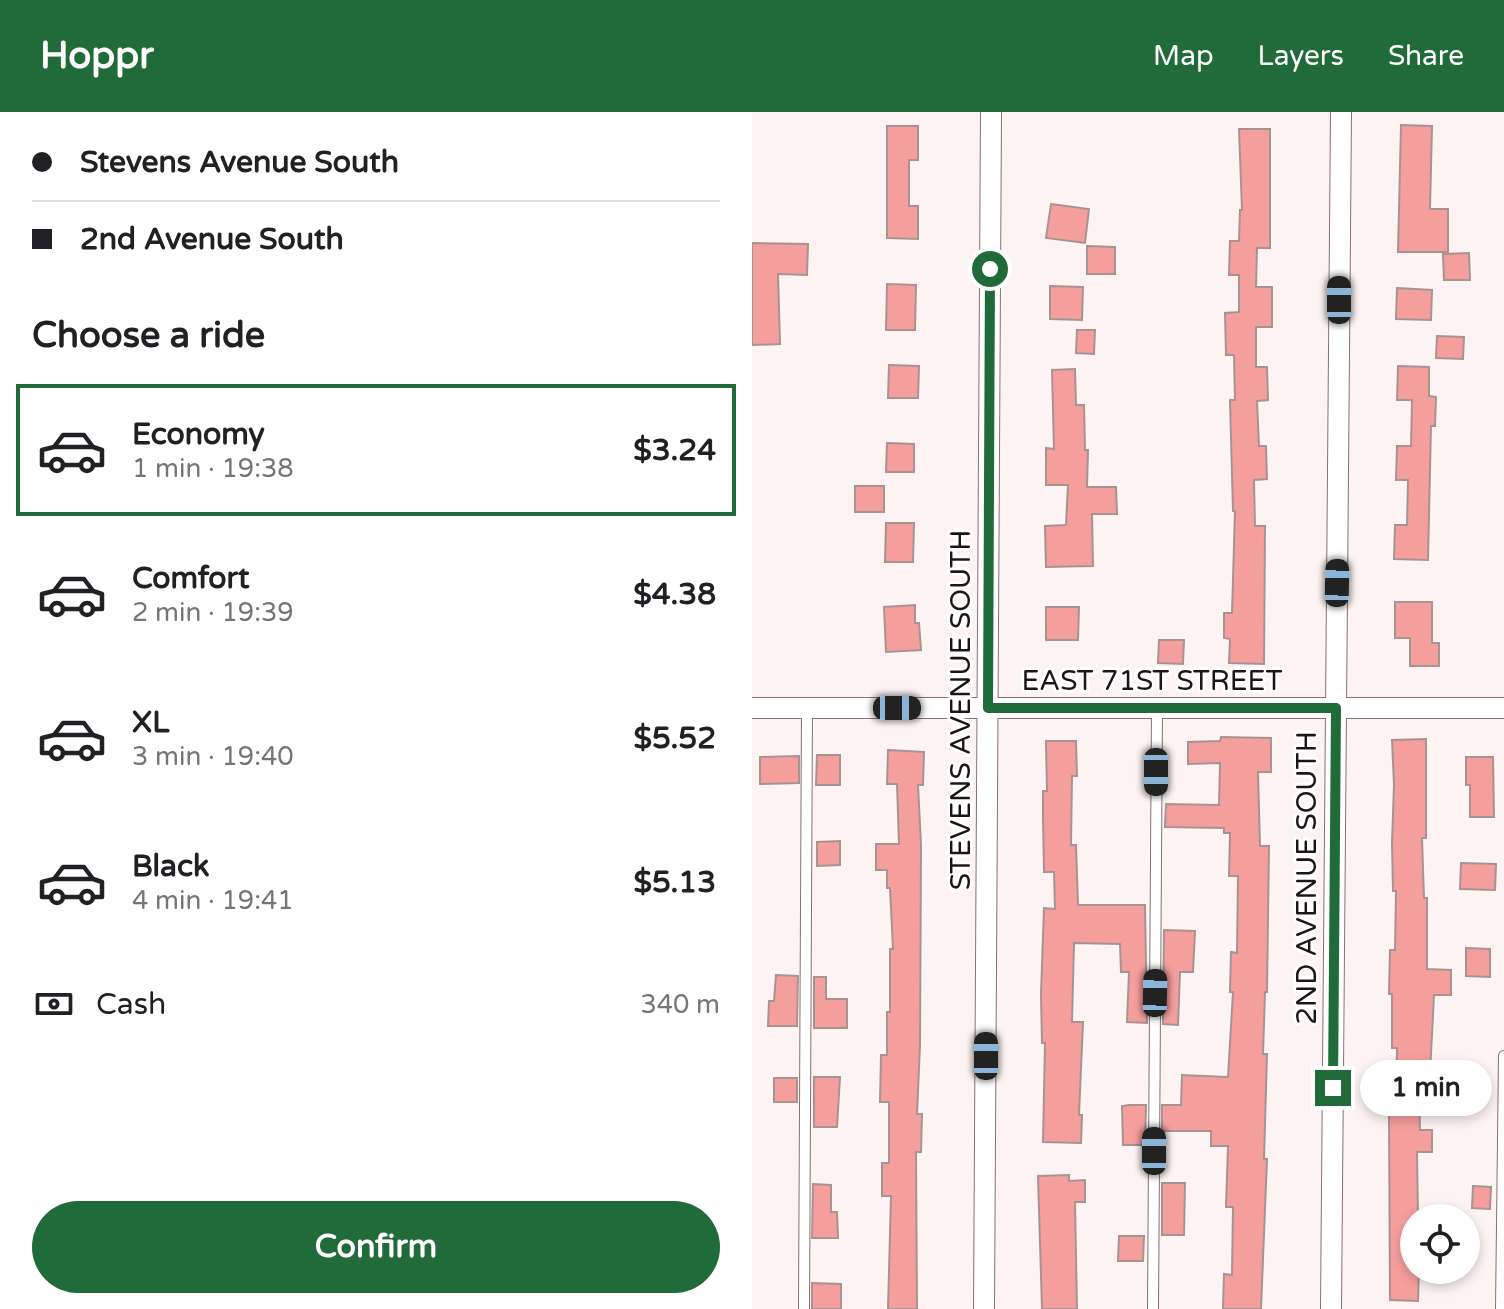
<!DOCTYPE html>
<meta charset="utf-8">
<style>
:root{--surface:#fff;--page:#f6f6f6;--text:#202124;--muted:#757577;--line:#e0e0e0;--accent:#206b39}
body{margin:0;font-family:"Varela Round",sans-serif;background:var(--page);color:var(--text);height:100vh;display:flex;flex-direction:column;font-size:30px;white-space:nowrap}
*{box-sizing:border-box;margin:0}
p{font-size:26px;color:var(--muted)}
.icon{flex:none;width:44px;height:44px;fill:none;stroke:currentColor;stroke-width:2;stroke-linecap:round;stroke-linejoin:round}
.map{position:relative;flex:1;overflow:hidden}
.details{display:flex;flex-direction:column;background:var(--surface);width:752px}
.details>*{flex:none}
.top-card{display:grid;align-content:center;height:176px;padding:0 32px;background:var(--surface)}
.controls{position:absolute;left:648px;top:1092px;display:grid;gap:16px}
.controls a{display:grid;place-items:center;width:80px;height:80px;border-radius:50%;background:var(--surface);box-shadow:0 4px 12px #0003;font-size:40px}
.end{position:absolute;width:36px;height:36px;margin:-18px;border:10px solid #206b39;background:#fff;box-shadow:0 0 0 4px #fff}
.from{border-radius:50%}
.bubble{position:absolute;height:56px;border-radius:28px;background:var(--surface);box-shadow:0 4px 12px #0003;font-size:26px;font-weight:700;line-height:56px;text-align:center}
.car{position:absolute;width:24px;height:48px;margin:-24px -12px;border-radius:10px;box-shadow:0 0 6px 2px #0007;background:linear-gradient(#222 24%,#8ab4d8 0 40%,#222 0 76%,#8ab4d8 0 86%,#222 0)}
.top-card b{display:flex;align-items:center;gap:28px;height:76px;font-size:30px}
.top-card b+b{border-top:2px solid var(--line)}
.top-card i{width:20px;height:20px;background:var(--text)}
ul{padding:0;list-style:none}
li{display:flex;align-items:center;gap:24px;height:132px;margin:0 16px 12px;padding:0 16px;border:4px solid transparent;border-radius:0px}
li div{flex:1}
li b{display:block;font-size:30px}
li em{font-style:normal;font-weight:700}
li.on{border-color:var(--accent)}
li>.icon{width:72px;height:72px;stroke-width:1.5}
h2{padding:0 32px;font-size:36px;line-height:96px}
.pay{display:flex;align-items:center;gap:20px;height:88px;padding:0 32px;font-size:30px}
.pay p{margin-inline-start:auto}
.action{display:flex;gap:16px;margin-top:auto;padding:16px 32px}
.action a{flex:1;height:92px;border-radius:48px;background:var(--accent);color:#fff;font-size:32px;font-weight:700;line-height:92px;text-align:center}
header{display:flex;align-items:center;gap:48px;box-sizing:border-box;height:112px;padding:0 40px;background:var(--accent);color:#fff}
header strong{font-size:38px}
nav{display:flex;gap:44px;margin-inline-start:auto;font-size:28px}
main{display:flex;flex:1;min-height:0}
.map>svg:first-child{display:block}
.building{fill:#f59f9d;stroke:#a89392;stroke-width:2}
.lines{fill:none;stroke-linecap:round;stroke-linejoin:round}
.lane-casing{stroke:#877372;stroke-width:12}
.street-casing{stroke:#877372;stroke-width:22}
.lane{stroke:#fff;stroke-width:10}
.street{stroke:#fff;stroke-width:20}
.route{stroke:#206b39;stroke-width:10}
.labels{text-anchor:middle;stroke-width:6;stroke-linejoin:round;paint-order:stroke}
.street-label{font-size:28px;fill:#1d1515;stroke:#fff}
</style>
<header>
<strong>Hoppr</strong>
<nav><a>Map</a><a>Layers</a><a>Share</a></nav>
</header>
<main>
<section class="details">
<div class="top-card">
<b><i class="from"></i>Stevens Avenue South</b>
<b><i></i>2nd Avenue South</b>
</div>
<h2>Choose a ride</h2>
<ul>
<li class="on"><svg class="icon" aria-label="car" viewBox="0 0 24 24"><path d="M5 17H2v-5l4-1 3-4h7l3 4 3 1v5h-3M9 17h6M6 11h13"/><circle cx="7" cy="17" r="2"/><circle cx="17" cy="17" r="2"/></svg><div><b>Economy</b><p>1 min · 19:38</p></div><em>$3.24</em></li>
<li><svg class="icon" aria-label="car" viewBox="0 0 24 24"><path d="M5 17H2v-5l4-1 3-4h7l3 4 3 1v5h-3M9 17h6M6 11h13"/><circle cx="7" cy="17" r="2"/><circle cx="17" cy="17" r="2"/></svg><div><b>Comfort</b><p>2 min · 19:39</p></div><em>$4.38</em></li>
<li><svg class="icon" aria-label="car" viewBox="0 0 24 24"><path d="M5 17H2v-5l4-1 3-4h7l3 4 3 1v5h-3M9 17h6M6 11h13"/><circle cx="7" cy="17" r="2"/><circle cx="17" cy="17" r="2"/></svg><div><b>XL</b><p>3 min · 19:40</p></div><em>$5.52</em></li>
<li><svg class="icon" aria-label="car" viewBox="0 0 24 24"><path d="M5 17H2v-5l4-1 3-4h7l3 4 3 1v5h-3M9 17h6M6 11h13"/><circle cx="7" cy="17" r="2"/><circle cx="17" cy="17" r="2"/></svg><div><b>Black</b><p>4 min · 19:41</p></div><em>$5.13</em></li>
</ul>
<div class="pay"><svg class="icon" aria-label="cash" viewBox="0 0 24 24"><path d="M3 7h18v10H3z"/><circle cx="12" cy="12" r="2"/></svg>Cash<p>340 m</p></div>
<div class="action"><a>Confirm</a></div>
</section>
<div class="map">
<svg width="752" height="1197" viewBox="0 0 752 1197">
<rect width="100%" height="100%" fill="#fcf3f2"/>
<!-- building -->
<path class="building" d="M 649,13 L 680,14 L 678,97 L 696,97 L 696,140 L 646,140 Z
M 135,14 L 166,14 L 166,48 L 157,48 L 157,94 L 166,94 L 166,127 L 135,126 Z
M 487,17 L 518,17 L 518,136 L 505,136 L 504,175 L 520,175 L 520,215 L 504,215 L 504,255 L 515,255 L 516,288 L 505,289 L 507,334 L 514,334 L 515,367 L 502,368 L 503,414 L 513,414 L 512,552 L 477,551 L 478,527 L 472,526 L 472,501 L 480,501 L 483,399 L 481,399 L 478,288 L 483,288 L 482,243 L 474,243 L 473,201 L 487,200 L 487,163 L 477,163 L 478,129 L 487,129 L 488,98 L 490,98 Z
M 299,92 L 337,97 L 333,131 L 294,126 Z
M 0,131 L 56,132 L 55,163 L 26,162 L 28,232 L 0,233 Z
M 335,134 L 363,135 L 363,162 L 335,162 Z
M 717,141 L 718,168 L 692,168 L 691,142 Z
M 135,172 L 164,173 L 163,218 L 134,218 Z
M 298,174 L 331,175 L 330,208 L 298,207 Z
M 645,176 L 680,178 L 679,208 L 644,207 Z
M 325,218 L 343,218 L 342,242 L 324,241 Z
M 685,224 L 712,225 L 711,247 L 684,246 Z
M 137,253 L 167,254 L 166,286 L 136,286 Z
M 646,254 L 677,255 L 677,284 L 684,285 L 683,314 L 679,314 L 676,448 L 642,447 L 643,413 L 655,413 L 656,368 L 644,368 L 645,334 L 659,334 L 660,288 L 645,288 Z
M 323,257 L 324,293 L 332,293 L 333,338 L 336,338 L 335,375 L 364,375 L 365,402 L 340,402 L 341,454 L 294,455 L 293,414 L 314,413 L 316,373 L 294,373 L 294,336 L 302,337 L 300,258 Z
M 135,331 L 162,332 L 162,360 L 134,360 Z
M 103,374 L 132,374 L 132,400 L 103,400 Z
M 134,411 L 162,411 L 161,450 L 133,450 Z
M 643,490 L 680,490 L 680,531 L 687,531 L 687,554 L 658,554 L 658,526 L 643,526 Z
M 163,493 L 163,511 L 167,511 L 169,538 L 134,540 L 132,495 Z
M 294,495 L 327,495 L 326,528 L 294,528 Z
M 407,528 L 432,528 L 431,552 L 406,551 Z
M 469,625 L 519,626 L 519,660 L 506,660 L 508,734 L 517,734 L 515,880 L 513,880 L 511,942 L 515,942 L 512,1047 L 515,1047 L 509,1197 L 471,1197 L 472,1162 L 480,1163 L 481,1095 L 474,1095 L 476,1034 L 459,1034 L 459,1019 L 410,1019 L 410,993 L 429,993 L 430,963 L 476,965 L 481,880 L 478,880 L 479,840 L 485,841 L 486,764 L 477,764 L 478,721 L 472,721 L 472,716 L 413,715 L 414,692 L 467,693 L 468,651 L 436,652 L 436,630 L 468,629 Z
M 674,627 L 674,726 L 670,726 L 672,786 L 675,786 L 675,857 L 699,858 L 699,883 L 682,883 L 677,981 L 667,981 L 668,1018 L 680,1018 L 680,1040 L 665,1040 L 666,1106 L 662,1106 L 662,1158 L 667,1158 L 666,1189 L 638,1188 L 637,1000 L 644,1000 L 645,936 L 640,936 L 640,882 L 637,882 L 638,838 L 643,838 L 644,779 L 641,779 L 640,731 L 642,673 L 640,628 Z
M 294,629 L 324,629 L 325,664 L 320,664 L 319,733 L 324,733 L 326,793 L 393,793 L 395,911 L 375,910 L 377,860 L 369,860 L 368,832 L 322,831 L 320,910 L 331,910 L 327,1003 L 330,1003 L 329,1031 L 291,1030 L 293,931 L 290,931 L 289,882 L 292,796 L 303,797 L 302,760 L 292,760 L 291,705 L 291,679 L 295,679 Z
M 136,638 L 172,640 L 171,673 L 166,673 L 169,733 L 168,933 L 165,1002 L 170,1002 L 169,1040 L 164,1040 L 165,1197 L 136,1197 L 139,1084 L 130,1084 L 130,1051 L 137,1051 L 137,990 L 128,990 L 129,943 L 135,943 L 135,900 L 138,900 L 138,837 L 141,837 L 138,776 L 135,776 L 135,758 L 124,758 L 124,732 L 147,732 L 145,672 L 135,672 Z
M 65,643 L 88,643 L 88,673 L 64,673 Z
M 47,644 L 47,671 L 8,672 L 8,645 Z
M 714,645 L 741,645 L 742,705 L 718,705 L 718,673 L 714,673 Z
M 88,729 L 88,753 L 65,754 L 65,730 Z
M 709,751 L 744,752 L 743,778 L 708,777 Z
M 412,818 L 443,819 L 441,860 L 428,860 L 426,913 L 411,912 Z
M 714,836 L 738,837 L 738,865 L 714,864 Z
M 24,863 L 46,864 L 45,914 L 16,914 L 17,889 L 22,889 Z
M 62,865 L 74,865 L 74,887 L 95,887 L 95,916 L 62,916 Z
M 62,965 L 88,965 L 85,1015 L 62,1015 Z
M 22,966 L 45,966 L 45,990 L 22,990 Z
M 377,993 L 394,993 L 393,1033 L 371,1033 L 370,994 Z
M 317,1063 L 317,1069 L 333,1068 L 333,1090 L 323,1090 L 325,1197 L 290,1197 L 286,1064 Z
M 410,1071 L 433,1071 L 432,1123 L 410,1123 Z
M 61,1072 L 79,1073 L 79,1100 L 85,1100 L 86,1126 L 60,1126 Z
M 721,1074 L 739,1075 L 738,1097 L 720,1096 Z
M 367,1124 L 392,1124 L 391,1149 L 366,1149 Z
M 60,1171 L 89,1172 L 89,1197 L 60,1197 Z"/>
<g class="lines">
<defs>
<path id="lane" d="M 52,1197 L 55,596
M 401,1197 L 405,596
M 749,1197 L 752,944"/>
<path id="street" d="M 0,596 L 752,596
M 232,1197 L 239,0
M 579,1197 L 589,0"/>
</defs>
<!-- lane casing -->
<use href="#lane" class="lane-casing"/>
<!-- street casing -->
<use href="#street" class="street-casing"/>
<!-- lane -->
<use href="#lane" class="lane"/>
<!-- street -->
<use href="#street" class="street"/>
</g>
<g class="lines">
<!-- route -->
<path class="route" d="M 238,157 L 236,596 L 584,596 L 581,976"/>
</g>
<g class="labels">
<!-- street labels -->
<g class="street-label">
<text x="400" y="578">EAST 71ST STREET</text>
<text transform="translate(208 598) rotate(-90)" y="10">STEVENS AVENUE SOUTH</text>
<text transform="translate(554 766) rotate(-90)" y="10">2ND AVENUE SOUTH</text>
</g>
</g>
</svg>
<div class="controls">
<a><svg class="icon" aria-label="locate" viewBox="0 0 24 24"><circle cx="12" cy="12" r="6"/><path d="M12 2v4M12 18v4M2 12h4M18 12h4"/></svg></a>
</div>
<i class="end from" style="left:238px;top:157px"></i>
<i class="end" style="left:581px;top:976px"></i>
<div class="bubble" style="left:608px;top:948px;width:132px">1 min</div>
<i class="car" style="left:587px;top:188px;rotate:0deg"></i>
<i class="car" style="left:585px;top:471px;rotate:1deg"></i>
<i class="car" style="left:145px;top:596px;rotate:90deg"></i>
<i class="car" style="left:404px;top:660px;rotate:180deg"></i>
<i class="car" style="left:403px;top:881px;rotate:1deg"></i>
<i class="car" style="left:234px;top:944px;rotate:0deg"></i>
<i class="car" style="left:402px;top:1039px;rotate:0deg"></i>
</div>
</main>
